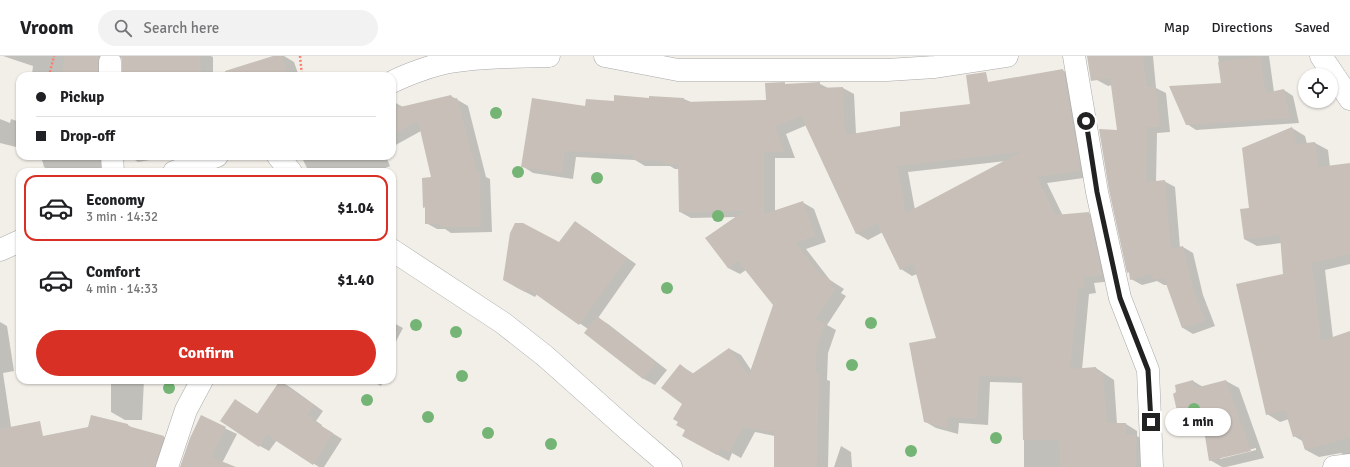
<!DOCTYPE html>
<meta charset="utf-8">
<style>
:root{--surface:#fff;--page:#f2f2f2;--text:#202124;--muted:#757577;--line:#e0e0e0;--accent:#d93025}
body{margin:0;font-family:Signika,sans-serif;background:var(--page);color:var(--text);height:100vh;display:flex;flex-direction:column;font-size:15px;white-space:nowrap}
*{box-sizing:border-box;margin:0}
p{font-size:13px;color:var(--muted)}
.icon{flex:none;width:22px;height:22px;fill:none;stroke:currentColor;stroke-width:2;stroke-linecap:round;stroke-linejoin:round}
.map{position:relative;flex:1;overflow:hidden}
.drawer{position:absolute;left:16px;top:112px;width:380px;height:216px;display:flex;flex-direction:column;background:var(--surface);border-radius:12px;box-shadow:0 1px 3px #0004}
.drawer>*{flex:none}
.hud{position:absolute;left:16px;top:16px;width:380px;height:88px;border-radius:12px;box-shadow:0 1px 3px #0004;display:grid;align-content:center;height:88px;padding:0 20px;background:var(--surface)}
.controls{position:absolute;left:1298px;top:12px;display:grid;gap:8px}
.controls a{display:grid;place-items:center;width:40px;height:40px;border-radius:50%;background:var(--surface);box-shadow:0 1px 3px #0004;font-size:20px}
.end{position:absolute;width:18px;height:18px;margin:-9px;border:5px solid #222;background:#fff;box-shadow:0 0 0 2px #fff}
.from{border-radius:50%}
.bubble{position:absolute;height:28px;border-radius:14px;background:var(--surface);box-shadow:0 1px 3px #0004;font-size:13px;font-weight:800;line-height:28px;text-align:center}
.hud b{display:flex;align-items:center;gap:14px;height:38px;font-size:15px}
.hud b+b{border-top:1px solid var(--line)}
.hud i{width:10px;height:10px;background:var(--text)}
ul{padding:7px 0 0;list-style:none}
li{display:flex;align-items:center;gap:12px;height:66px;margin:0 8px 6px;padding:0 12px;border:2px solid transparent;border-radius:12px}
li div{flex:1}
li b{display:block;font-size:15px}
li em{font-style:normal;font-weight:800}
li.active{border-color:var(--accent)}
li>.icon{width:36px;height:36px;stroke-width:1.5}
.button{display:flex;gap:8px;margin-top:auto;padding:8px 20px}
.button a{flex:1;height:46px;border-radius:24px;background:var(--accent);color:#fff;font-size:16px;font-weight:800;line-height:46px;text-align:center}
header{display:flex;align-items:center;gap:24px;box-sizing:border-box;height:56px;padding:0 20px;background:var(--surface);border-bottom:1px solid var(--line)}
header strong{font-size:19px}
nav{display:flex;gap:22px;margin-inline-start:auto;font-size:14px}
.search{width:280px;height:36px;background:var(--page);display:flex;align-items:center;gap:10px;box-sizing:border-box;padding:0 14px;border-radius:22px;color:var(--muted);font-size:15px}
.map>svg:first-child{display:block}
.shadow{fill:#0003;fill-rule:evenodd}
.building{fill:#c7bfb8;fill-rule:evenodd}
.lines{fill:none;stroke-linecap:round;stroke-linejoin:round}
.minor-casing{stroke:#a9a9a9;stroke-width:23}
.path{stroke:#fa8072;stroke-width:2.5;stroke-dasharray:2 2;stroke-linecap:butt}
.minor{stroke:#fff;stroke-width:22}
.tree{fill:#74b475}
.route{stroke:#222;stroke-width:5}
</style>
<header>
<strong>Vroom</strong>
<div class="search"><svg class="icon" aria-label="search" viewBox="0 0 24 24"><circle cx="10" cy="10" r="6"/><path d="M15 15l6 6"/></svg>Search here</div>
<nav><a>Map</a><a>Directions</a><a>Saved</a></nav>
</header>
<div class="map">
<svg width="1350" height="411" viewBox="0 0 1350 411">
<rect width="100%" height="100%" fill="#f2efe9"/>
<!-- shadow -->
<path class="shadow" d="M 3,0 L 211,0 L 213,1 L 213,20 L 277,0 L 284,0 L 294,6 L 299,20 L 124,20 L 122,1 L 117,2 L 110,20 L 36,20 L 32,18 L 33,10 Z
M 1088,0 L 1153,0 L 1156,32 L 1166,37 L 1170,76 L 1157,77 L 1156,126 L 1164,125 L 1175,131 L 1180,192 L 1183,191 L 1193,197 L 1203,239 L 1215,270 L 1193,278 L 1183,272 L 1168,229 L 1164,229 L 1157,225 L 1142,229 L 1131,223 L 1130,217 L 1128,216 L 1118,75 L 1112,29 L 1108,30 L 1097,24 Z
M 1218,0 L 1269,0 L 1274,36 L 1284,34 L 1293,40 L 1299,67 L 1196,74 L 1187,68 L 1222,28 Z
M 1062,14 L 1074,20 L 1091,121 L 1047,127 L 1063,160 L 1088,157 L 1100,163 L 1113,225 L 1094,227 L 1096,237 L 1089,238 L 1082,314 L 1096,312 L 1114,324 L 1117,368 L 1126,368 L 1137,375 L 1137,380 L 1147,386 L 1147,411 L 1024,411 L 1024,327 L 990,326 L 988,369 L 959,367 L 958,378 L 936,372 L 924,365 L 938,283 L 917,218 L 912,220 L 901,213 L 883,176 L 868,184 L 856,177 L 807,69 L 786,78 L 795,102 L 775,102 L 775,155 L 802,146 L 814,153 L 826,186 L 806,193 L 830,224 L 844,233 L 841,237 L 846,240 L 827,269 L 836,274 L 828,297 L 827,324 L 830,325 L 828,411 L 775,411 L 775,380 L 755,376 L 741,402 L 732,397 L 729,405 L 694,386 L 687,374 L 683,348 L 680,309 L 694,318 L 730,293 L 741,299 L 751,314 L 774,249 L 746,214 L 740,218 L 728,212 L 707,182 L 736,161 L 691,162 L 680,156 L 679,113 L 675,113 L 670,110 L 645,110 L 635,104 L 576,101 L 573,123 L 533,117 L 522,110 L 586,51 L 615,46 L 650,43 L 684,43 L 691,46 L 767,45 L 785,28 L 788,29 L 820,28 L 828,32 L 843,32 L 854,38 L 856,78 L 901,71 L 972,49 ZM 1006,105 L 915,154 L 908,116 Z
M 451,40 L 468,50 L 486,121 L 490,123 L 492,176 L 451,177 L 445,173 L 437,173 L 426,167 L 426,152 L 424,151 L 433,122 L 421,75 L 392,91 L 392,48 L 394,46 L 403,51 Z
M 0,63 L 10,67 L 11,63 L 20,66 L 20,92 L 0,87 Z
M 1292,72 L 1305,80 L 1307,88 L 1315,87 L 1328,94 L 1330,111 L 1350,108 L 1350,208 L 1325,214 L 1333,282 L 1350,276 L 1350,403 L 1341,397 L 1319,401 L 1306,394 L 1304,386 L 1294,380 L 1289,363 L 1280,366 L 1267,358 L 1284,218 L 1281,187 L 1257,190 L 1244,183 L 1250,153 Z
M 41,100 L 115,100 L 113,110 L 75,116 L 52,116 L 44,111 Z
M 129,100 L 174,100 L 138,106 Z
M 301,100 L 386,100 L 390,110 L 377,116 L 343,116 L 342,114 L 337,116 L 309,116 Z
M 585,172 L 636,208 L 598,262 L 608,268 L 667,314 L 655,329 L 644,323 L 585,277 L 588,273 L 537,238 L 535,241 L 514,230 L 560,188 Z
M 0,266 L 7,270 L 14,315 L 3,317 L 11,371 L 28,407 L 128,369 L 134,373 L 164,381 L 175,388 L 167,411 L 0,411 Z
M 392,266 L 403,272 L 392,293 Z
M 111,324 L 144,324 L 142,364 L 125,364 L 111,356 Z
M 346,324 L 354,324 L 352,327 Z
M 369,324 L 384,324 L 381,330 Z
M 280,325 L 290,331 L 323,355 L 316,365 L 322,369 L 321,370 L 342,383 L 324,411 L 319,411 L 277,384 L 269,395 L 260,390 L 235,344 L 258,358 Z
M 1193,325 L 1203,331 L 1226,325 L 1239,332 L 1264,402 L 1226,411 L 1222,411 L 1210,404 L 1206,380 L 1203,378 L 1199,379 L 1186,371 L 1184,361 L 1179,359 ZM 1256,392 L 1256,394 L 1220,403 L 1220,401 Z
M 201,361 L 237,378 L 220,411 L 181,411 Z
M 841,390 L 851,396 L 852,411 L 834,411 Z"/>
<!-- building -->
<path class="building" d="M 64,0 L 99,0 L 98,6 L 98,20 L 62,20 Z
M 121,0 L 200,0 L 201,20 L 122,20 L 122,6 Z
M 273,0 L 282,0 L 288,20 L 225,20 L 225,15 Z
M 1087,0 L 1143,0 L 1147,31 L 1156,31 L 1160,71 L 1147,71 L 1146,126 L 1165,124 L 1171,193 L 1183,190 L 1193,232 L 1205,265 L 1182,272 L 1164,222 L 1153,224 L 1152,218 L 1130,224 L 1129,216 L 1127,217 L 1109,134 L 1099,73 L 1117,74 L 1110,22 L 1091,25 Z
M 1260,0 L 1266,37 L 1284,33 L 1290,62 L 1186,69 L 1169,30 L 1221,27 L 1218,6 Z
M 1063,13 L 1081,115 L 1037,121 L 1055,159 L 1089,156 L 1102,219 L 1083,221 L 1085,231 L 1078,232 L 1070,313 L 1096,311 L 1097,317 L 1103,317 L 1107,367 L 1126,367 L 1126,379 L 1136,379 L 1136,411 L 1060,411 L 1059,384 L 1023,384 L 1022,321 L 979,320 L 977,363 L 948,361 L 947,372 L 924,366 L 909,287 L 936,282 L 913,208 L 900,214 L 877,167 L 856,178 L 801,60 L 775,71 L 784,96 L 764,96 L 764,158 L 803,145 L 815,180 L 796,187 L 819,217 L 833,226 L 830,230 L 835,233 L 815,263 L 825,267 L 817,290 L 816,317 L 819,318 L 817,411 L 774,411 L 774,376 L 743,371 L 729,397 L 721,392 L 717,399 L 682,380 L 685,374 L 676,369 L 678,366 L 673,363 L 682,348 L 661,332 L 680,308 L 692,318 L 729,292 L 749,319 L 773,249 L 738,205 L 728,212 L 705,182 L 744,155 L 679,156 L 678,108 L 663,108 L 663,105 L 633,104 L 633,99 L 565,95 L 562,117 L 521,111 L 532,42 L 585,50 L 586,43 L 614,45 L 614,39 L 649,42 L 649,40 L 684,42 L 684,46 L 766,44 L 765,27 L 785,26 L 785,28 L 820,26 L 820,32 L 843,31 L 845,79 L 900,70 L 900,56 L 970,48 L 966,19 L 986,16 L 988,26 ZM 1021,96 L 906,157 L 897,110 Z
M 451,39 L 453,43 L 457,42 L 477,116 L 480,116 L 481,171 L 440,171 L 440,168 L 425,168 L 425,151 L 423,152 L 422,122 L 431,121 L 418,65 L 392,79 L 392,53 Z
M 1292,71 L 1296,88 L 1315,86 L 1318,111 L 1350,107 L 1350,198 L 1312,207 L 1321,285 L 1350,275 L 1350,381 L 1305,394 L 1300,379 L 1293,381 L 1285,354 L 1266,359 L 1236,228 L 1283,218 L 1280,179 L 1244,183 L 1240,153 L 1249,152 L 1242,92 Z
M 575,165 L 627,202 L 579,269 L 527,232 L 525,236 L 503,224 L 510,177 L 515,167 L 523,167 L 559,186 Z
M 597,260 L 656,307 L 643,323 L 584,277 Z
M 1193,324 L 1195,332 L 1226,324 L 1251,395 L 1209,405 L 1204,374 L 1198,376 L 1196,369 L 1185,372 L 1182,359 L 1178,359 L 1173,338 L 1176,336 L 1175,329 Z
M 279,326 L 314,349 L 307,359 L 313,362 L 312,364 L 333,377 L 313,409 L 267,379 L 259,391 L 220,365 L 235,343 L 257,358 Z
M 91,359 L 128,368 L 128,370 L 164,380 L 155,411 L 0,411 L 0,373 L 40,365 L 43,380 L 88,371 Z
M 201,359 L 226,371 L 211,401 L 236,411 L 180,411 L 190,382 Z"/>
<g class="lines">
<defs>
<path id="minor" d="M 605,0 L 678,14 L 887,14 L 935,11 L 1007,0
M 1074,0 L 1097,136 L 1120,242 L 1148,314 L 1152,411
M 1321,0 L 1350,43
M 110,6 L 110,20
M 392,26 C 408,18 433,9 450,6 C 483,0 517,1 549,0
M 112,100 L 113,116
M 278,100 L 291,116
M 174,116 L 217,100
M 0,194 L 20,185
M 392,194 L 503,267 L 545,300 L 628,374 L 671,411
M 167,411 L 186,354 L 202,324
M 1334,411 L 1350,409"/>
</defs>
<!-- minor casing -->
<use href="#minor" class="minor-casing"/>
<!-- path -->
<path class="path" d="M 300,0 L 302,20
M 49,20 L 54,0"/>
<!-- minor -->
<use href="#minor" class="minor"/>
</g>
<!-- trees -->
<g class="tree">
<circle cx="496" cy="57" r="6"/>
<circle cx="518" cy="116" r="6"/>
<circle cx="597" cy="122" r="6"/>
<circle cx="718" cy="160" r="6"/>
<circle cx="667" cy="232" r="6"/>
<circle cx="871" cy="267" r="6"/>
<circle cx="416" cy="269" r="6"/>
<circle cx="456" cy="276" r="6"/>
<circle cx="852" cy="309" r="6"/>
<circle cx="462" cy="320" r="6"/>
<circle cx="169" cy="332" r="6"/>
<circle cx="367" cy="344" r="6"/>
<circle cx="1194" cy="353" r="6"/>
<circle cx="428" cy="361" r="6"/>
<circle cx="488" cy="377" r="6"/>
<circle cx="996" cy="382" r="6"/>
<circle cx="551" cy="388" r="6"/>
<circle cx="911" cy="395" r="6"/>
</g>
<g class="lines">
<!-- route -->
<path class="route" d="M 1086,65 L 1097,136 L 1120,242 L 1148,314 L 1151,366"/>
</g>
</svg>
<div class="controls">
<a><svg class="icon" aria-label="locate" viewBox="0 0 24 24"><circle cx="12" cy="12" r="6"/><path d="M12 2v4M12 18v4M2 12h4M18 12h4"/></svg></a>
</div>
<i class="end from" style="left:1086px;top:65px"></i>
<i class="end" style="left:1151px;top:366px"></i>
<div class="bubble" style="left:1165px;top:352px;width:66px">1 min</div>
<div class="hud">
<b><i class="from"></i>Pickup</b>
<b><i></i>Drop-off</b>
</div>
<section class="drawer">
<ul>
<li class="active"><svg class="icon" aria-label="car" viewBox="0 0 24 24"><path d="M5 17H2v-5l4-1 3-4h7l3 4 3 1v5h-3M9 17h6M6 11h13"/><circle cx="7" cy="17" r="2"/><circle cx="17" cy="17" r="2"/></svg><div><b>Economy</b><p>3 min · 14:32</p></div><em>$1.04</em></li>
<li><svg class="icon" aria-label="car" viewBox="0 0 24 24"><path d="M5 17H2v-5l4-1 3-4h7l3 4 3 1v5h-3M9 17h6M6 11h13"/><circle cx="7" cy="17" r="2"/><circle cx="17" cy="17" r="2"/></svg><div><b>Comfort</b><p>4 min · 14:33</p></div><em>$1.40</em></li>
</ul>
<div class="button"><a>Confirm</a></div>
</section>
</div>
